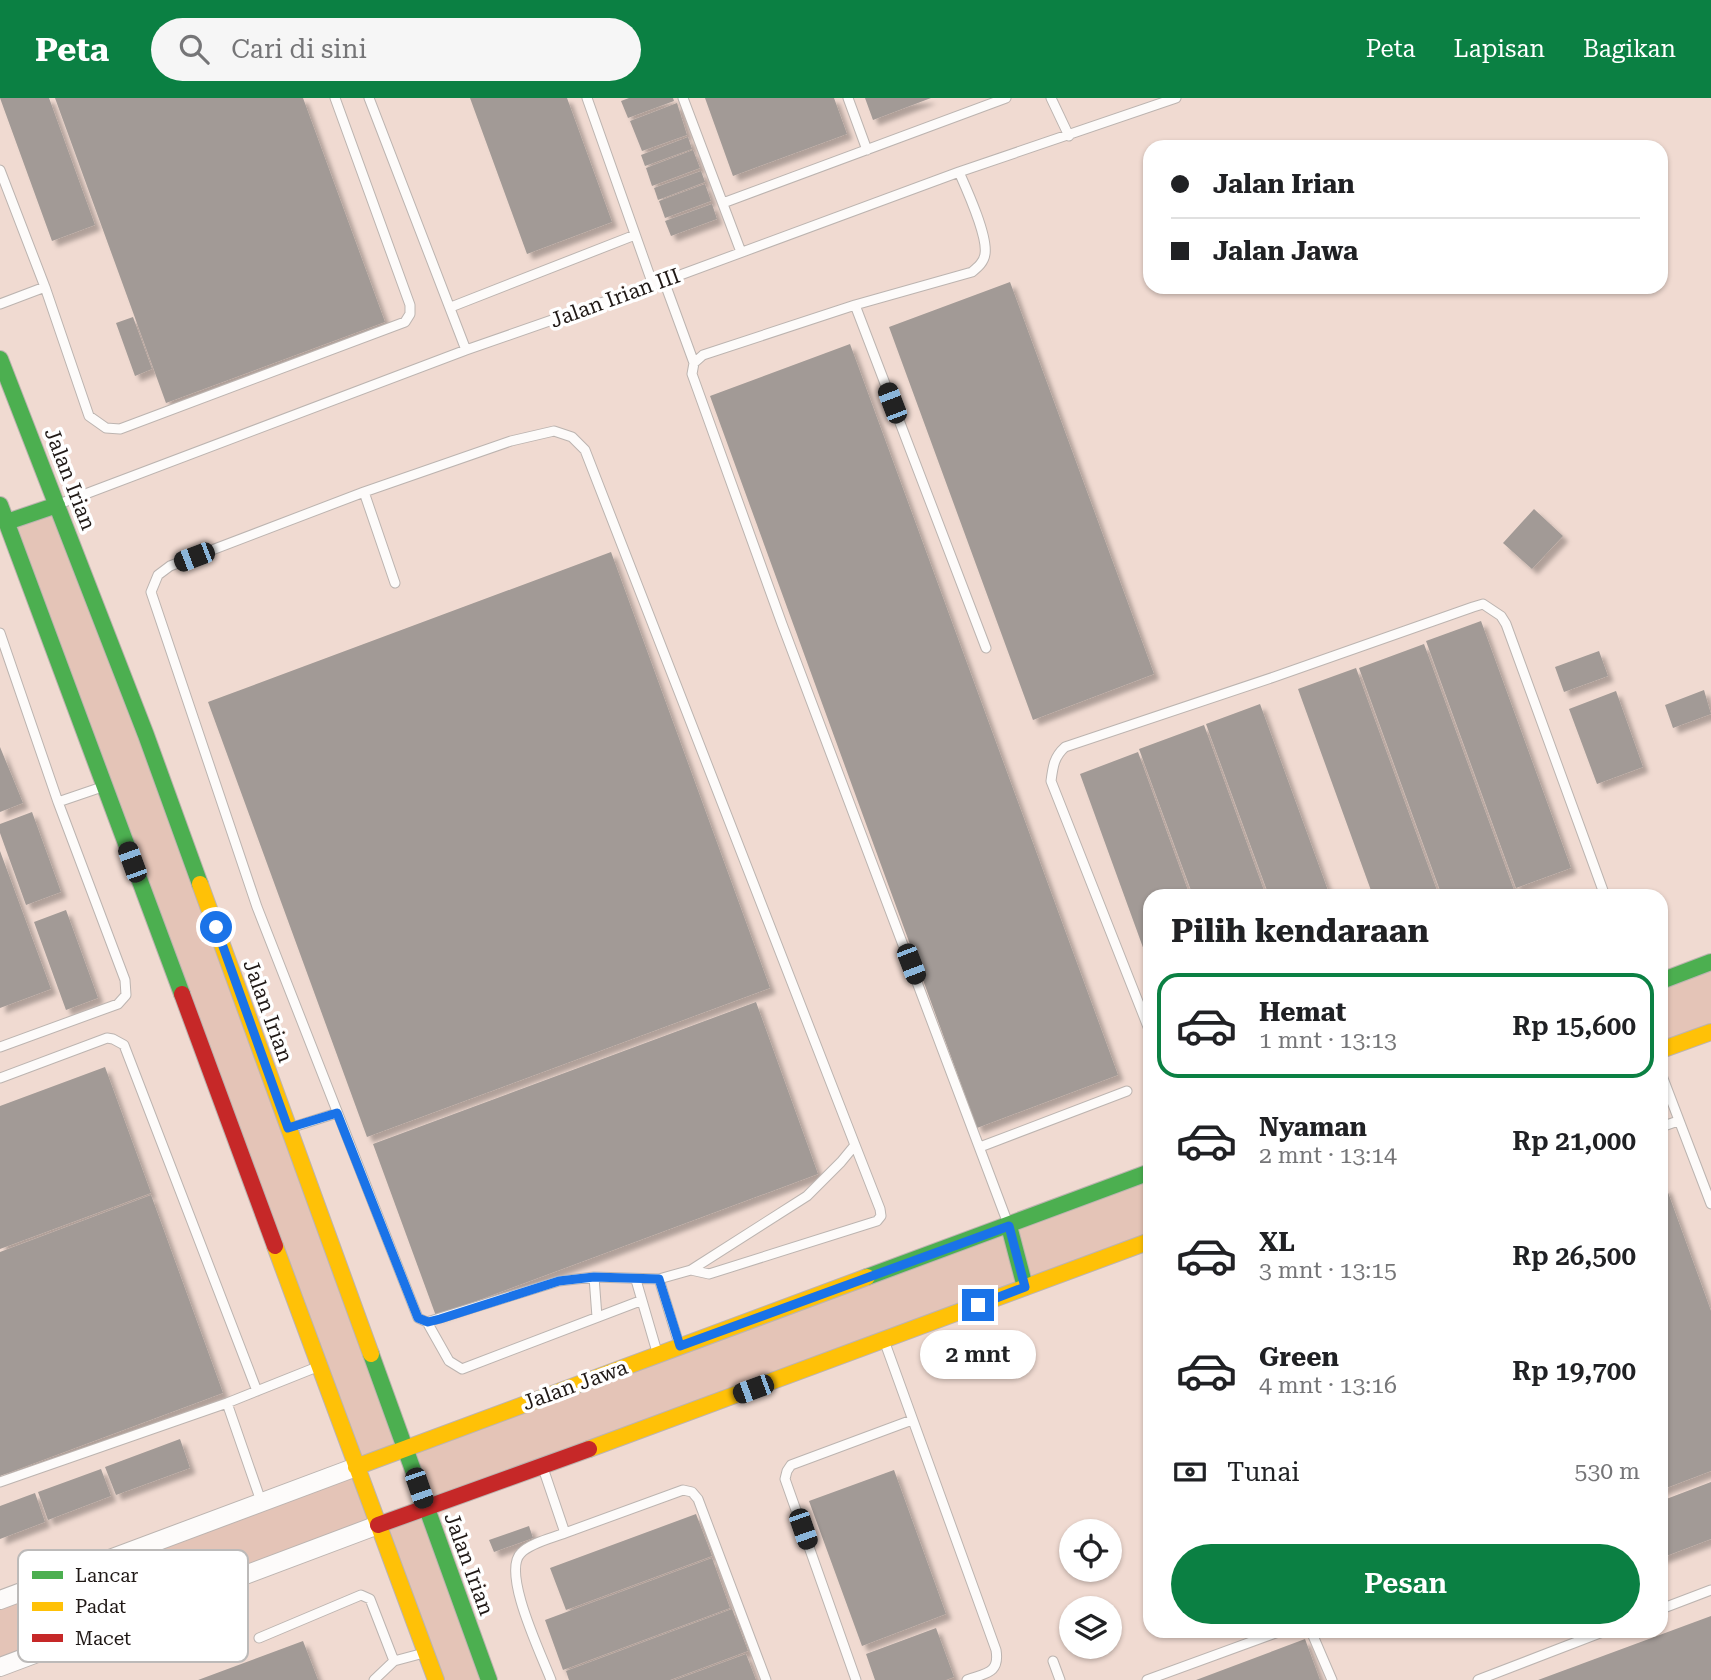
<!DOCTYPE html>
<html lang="id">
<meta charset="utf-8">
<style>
:root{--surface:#fff;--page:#f6f6f6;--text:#202124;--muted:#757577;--line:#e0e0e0;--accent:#0b8043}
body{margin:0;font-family:"Roboto Serif",serif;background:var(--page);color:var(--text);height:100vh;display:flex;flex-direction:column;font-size:26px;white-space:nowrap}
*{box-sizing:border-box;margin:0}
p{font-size:23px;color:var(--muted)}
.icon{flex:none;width:38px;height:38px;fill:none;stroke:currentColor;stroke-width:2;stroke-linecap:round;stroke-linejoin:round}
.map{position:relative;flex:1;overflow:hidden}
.drawer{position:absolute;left:1143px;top:791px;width:525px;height:749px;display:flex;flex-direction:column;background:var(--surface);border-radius:21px;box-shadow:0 2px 5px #0004}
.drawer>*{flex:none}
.guide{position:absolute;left:1143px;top:42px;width:525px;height:154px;border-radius:21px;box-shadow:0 2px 5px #0004;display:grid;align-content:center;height:154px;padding:0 28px;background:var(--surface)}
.fabs{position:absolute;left:1059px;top:1421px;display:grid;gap:14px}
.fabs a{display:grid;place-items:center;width:63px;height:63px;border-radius:50%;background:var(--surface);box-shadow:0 2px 5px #0004;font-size:35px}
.end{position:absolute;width:32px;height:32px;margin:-16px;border:9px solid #1a73e8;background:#fff;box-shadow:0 0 0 4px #fff}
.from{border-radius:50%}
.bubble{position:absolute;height:49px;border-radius:24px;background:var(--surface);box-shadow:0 2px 5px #0004;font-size:23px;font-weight:600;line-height:49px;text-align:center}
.car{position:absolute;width:21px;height:42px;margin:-21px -10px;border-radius:9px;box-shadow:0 0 5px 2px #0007;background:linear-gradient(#222 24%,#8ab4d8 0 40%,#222 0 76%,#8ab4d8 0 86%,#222 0)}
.guide b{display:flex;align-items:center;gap:24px;height:66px;font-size:26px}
.guide b+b{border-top:2px solid var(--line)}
.guide i{width:18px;height:18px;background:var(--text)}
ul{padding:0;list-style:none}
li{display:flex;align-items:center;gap:21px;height:105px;margin:0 14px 10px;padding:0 14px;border:4px solid transparent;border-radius:21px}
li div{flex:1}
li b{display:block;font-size:26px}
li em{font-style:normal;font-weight:600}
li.on{border-color:var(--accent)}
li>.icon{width:63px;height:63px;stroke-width:1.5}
h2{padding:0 28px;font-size:32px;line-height:84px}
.pay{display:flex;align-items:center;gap:18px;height:77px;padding:0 28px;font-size:26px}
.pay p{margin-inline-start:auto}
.action{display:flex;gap:14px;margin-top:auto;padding:14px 28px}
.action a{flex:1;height:80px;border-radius:42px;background:var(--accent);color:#fff;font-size:28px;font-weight:600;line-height:80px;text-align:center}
header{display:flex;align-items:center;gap:42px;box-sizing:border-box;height:98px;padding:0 35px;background:var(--accent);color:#fff}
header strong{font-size:33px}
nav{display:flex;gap:38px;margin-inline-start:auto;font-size:24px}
.search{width:490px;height:63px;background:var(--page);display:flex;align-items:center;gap:18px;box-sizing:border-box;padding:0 24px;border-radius:38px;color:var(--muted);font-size:26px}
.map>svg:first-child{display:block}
.built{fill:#f0dad1;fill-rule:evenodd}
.green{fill:#e4c4b7;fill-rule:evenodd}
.building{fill:#a29a96;filter:url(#shadow)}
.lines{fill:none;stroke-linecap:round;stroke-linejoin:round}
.lane-casing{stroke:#bcb4b0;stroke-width:11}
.street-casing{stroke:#bcb4b0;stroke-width:20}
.fast-casing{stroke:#bcb4b0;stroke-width:18}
.slow-casing{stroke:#bcb4b0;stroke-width:18}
.jam-casing{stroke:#bcb4b0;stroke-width:18}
.lane{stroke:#fdfbfa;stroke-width:9}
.street{stroke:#fdfbfa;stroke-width:18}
.fast{stroke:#4caf50;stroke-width:16}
.slow{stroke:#ffc107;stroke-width:16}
.jam{stroke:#c62828;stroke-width:16}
.route{stroke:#1a73e8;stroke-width:9}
.labels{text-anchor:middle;stroke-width:7;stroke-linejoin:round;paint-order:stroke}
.street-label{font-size:21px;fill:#201916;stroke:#fff}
.key{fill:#fff;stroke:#bcbab9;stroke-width:2}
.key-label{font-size:19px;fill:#201916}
</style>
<header>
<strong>Peta</strong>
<div class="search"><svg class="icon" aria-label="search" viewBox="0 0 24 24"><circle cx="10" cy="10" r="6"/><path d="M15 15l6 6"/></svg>Cari di sini</div>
<nav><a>Peta</a><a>Lapisan</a><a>Bagikan</a></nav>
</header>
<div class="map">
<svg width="1711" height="1582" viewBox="0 0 1711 1582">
<defs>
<filter id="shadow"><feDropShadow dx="5.5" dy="5.5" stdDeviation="2" flood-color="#0004"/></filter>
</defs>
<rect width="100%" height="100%" fill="#f1e5e0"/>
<!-- built -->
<path class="built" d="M 0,0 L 1711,0 L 1711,1582 L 0,1582 ZM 1150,49 L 1661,49 L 1661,189 L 1150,189 ZM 1150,798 L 1661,798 L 1661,1533 L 1150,1533 ZM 1071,1433 L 1110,1433 L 1110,1472 L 1071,1472 ZM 1071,1510 L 1110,1510 L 1110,1549 L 1071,1549 Z"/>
<!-- green -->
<path class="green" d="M 57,407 L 405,1349 L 1150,1075 L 1150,1143 L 426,1410 L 489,1582 L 436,1582 L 378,1427 L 0,1569 L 0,1501 L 356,1368 L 7,424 ZM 405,1350 L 426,1410 L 378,1427 L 357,1369 Z
M 1711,863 L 1711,934 L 1661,952 L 1661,883 Z"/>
<!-- building -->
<path class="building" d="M 0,0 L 49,0 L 95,127 L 52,143 Z
M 55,0 L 303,0 L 385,224 L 166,305 Z
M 470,0 L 567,0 L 612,124 L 527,156 Z
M 629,0 L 673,0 L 674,3 L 628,20 L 621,3 Z
M 705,0 L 834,0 L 847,36 L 733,78 Z
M 865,0 L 931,0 L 873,22 Z
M 677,5 L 687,37 L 642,53 L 630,23 Z
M 688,39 L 692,51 L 645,68 L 641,57 Z
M 693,52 L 700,70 L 652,88 L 646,70 Z
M 701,73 L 705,84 L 658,102 L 654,90 Z
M 705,86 L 711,103 L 665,120 L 659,103 Z
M 712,106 L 717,121 L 671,138 L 665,123 Z
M 1010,184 L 1154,576 L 1033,622 L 889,229 Z
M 133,219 L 152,271 L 135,278 L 116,225 Z
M 850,246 L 1118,977 L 977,1030 L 710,298 Z
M 1534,411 L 1563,438 L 1532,471 L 1503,445 Z
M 611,454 L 770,890 L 367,1039 L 208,604 Z
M 1481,523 L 1571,770 L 1516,790 L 1426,543 Z
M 1424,546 L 1514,792 L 1497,798 L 1442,798 L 1359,570 Z
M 1599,553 L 1608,578 L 1564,594 L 1555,569 Z
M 1356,570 L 1439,798 L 1373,798 L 1298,591 Z
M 1704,592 L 1711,616 L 1673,630 L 1665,607 Z
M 1616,593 L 1643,669 L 1597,686 L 1569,611 Z
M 1260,606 L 1330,798 L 1269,798 L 1206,626 Z
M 1204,627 L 1266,798 L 1193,798 L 1139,651 Z
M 0,649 L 23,705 L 0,714 Z
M 1138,654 L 1190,798 L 1150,798 L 1149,866 L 1080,676 Z
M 32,714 L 61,794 L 26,807 L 0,735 L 0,726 Z
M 0,753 L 51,891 L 0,910 Z
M 66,812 L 98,900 L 66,912 L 34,824 Z
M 756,904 L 818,1076 L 436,1218 L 373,1046 Z
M 105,969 L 151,1095 L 0,1151 L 0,1008 Z
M 1666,1089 L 1711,1213 L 1711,1373 L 1661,1392 L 1661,1091 Z
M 151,1097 L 223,1295 L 0,1378 L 0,1154 Z
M 180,1341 L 190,1370 L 116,1397 L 105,1369 Z
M 101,1371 L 111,1398 L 48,1422 L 38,1394 Z
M 894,1372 L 946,1516 L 862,1548 L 809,1403 Z
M 1711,1384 L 1711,1441 L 1661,1460 L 1661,1403 Z
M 35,1395 L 45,1424 L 0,1441 L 0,1408 Z
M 696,1416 L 712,1458 L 566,1512 L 550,1470 Z
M 529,1428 L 533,1440 L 494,1454 L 489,1442 Z
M 712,1460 L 730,1510 L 563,1572 L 545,1522 Z
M 732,1511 L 748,1553 L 670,1582 L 569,1582 L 566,1573 Z
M 1711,1518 L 1711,1582 L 1538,1582 Z
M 936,1530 L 954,1579 L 946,1582 L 875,1582 L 866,1556 Z
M 1305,1541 L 1320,1582 L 1196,1582 Z
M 303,1543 L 318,1582 L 198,1582 Z
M 746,1556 L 756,1582 L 675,1582 Z"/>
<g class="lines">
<defs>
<path id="lane" d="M 369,0 L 466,252
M 587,0 L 653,187
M 683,0 L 741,154
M 848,0 L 867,52
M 1051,0 L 1069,38
M 0,72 L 45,189 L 89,318 L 106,330 L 120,331 L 405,224 L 410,216 L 410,207 L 335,0
M 959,74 C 967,92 988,138 985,156 C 984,164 978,169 972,174 L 855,207 L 703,257 L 694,265 L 692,276 L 782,526 L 1007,1123
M 723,105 L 1006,0
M 664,183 L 694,265
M 0,206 L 45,189
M 855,207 L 986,550
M 451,209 L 635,137
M 554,333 L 572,339 L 585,352 L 855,1047 L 841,1064 L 807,1098 L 691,1172 L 659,1181 L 594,1179 L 559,1183 L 427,1224 L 418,1220 L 257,809 L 151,494 L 158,477 L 170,468 L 364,394 L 511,343 Z
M 364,394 L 395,485
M 59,406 L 466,252 L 664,183 L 959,74 L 1176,0
M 0,535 L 58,704
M 1150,934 L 1051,683 C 1053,668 1054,659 1065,649 L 1274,579 L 1473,509 L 1483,506 L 1501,518 L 1506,526 L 1605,798
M 0,949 L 118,906 L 126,897 L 125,882 L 58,704 L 102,689
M 1661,975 L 1711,1106
M 0,980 L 107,940 L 113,941 L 124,947 L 257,1293
M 293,1029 L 337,1015
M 1661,1029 L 1678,1023
M 980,1049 L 1127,993
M 691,1172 L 709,1176 L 877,1123 L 881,1118 L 880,1111 L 855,1047
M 594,1179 L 597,1219
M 659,1181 L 679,1246
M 636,1182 L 657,1254
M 427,1224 L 449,1263 L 462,1271 L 640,1203
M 885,1245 L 996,1552 C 1000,1576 985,1575 967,1582
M 227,1305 L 262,1406
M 543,1370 L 565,1435 L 683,1392 L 692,1394 L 698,1401 L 766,1582
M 0,1384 L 227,1305 L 317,1269
M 1661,1511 L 1711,1492
M 1311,1533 L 1332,1582
M 259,1540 L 361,1497 L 370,1501 L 394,1563
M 1053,1563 L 1060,1582
M 374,1582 L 394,1563 L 424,1555
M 551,1582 C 542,1558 501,1474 521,1455 C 530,1445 552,1440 565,1435
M 856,1582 L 785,1381 L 787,1373 L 791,1367 L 912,1322
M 1147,1582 L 1281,1533
M 1478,1582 L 1605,1533"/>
<path id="street" d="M 0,1502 L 356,1369
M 0,1569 L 378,1427"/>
<path id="fast" d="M 0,261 L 146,637 L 200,786
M 0,407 L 182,896
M 7,424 L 57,407
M 1661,883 L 1711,864
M 1009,1128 L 1025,1189
M 867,1179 L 1150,1074
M 371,1256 L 489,1582"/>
<path id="slow" d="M 200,786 L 371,1256
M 1661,952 L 1711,934
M 275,1148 L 436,1582
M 589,1351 L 1150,1143
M 356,1369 L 867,1179"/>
<path id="jam" d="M 182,896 L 275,1148
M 378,1427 L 589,1351"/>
</defs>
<!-- lane casing -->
<use href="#lane" class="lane-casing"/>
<!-- street casing -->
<use href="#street" class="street-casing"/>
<!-- fast casing -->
<use href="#fast" class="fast-casing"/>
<!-- slow casing -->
<use href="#slow" class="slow-casing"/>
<!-- jam casing -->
<use href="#jam" class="jam-casing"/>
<!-- lane -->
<use href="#lane" class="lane"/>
<!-- street -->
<use href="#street" class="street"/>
<!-- fast -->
<use href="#fast" class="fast"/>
<!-- slow -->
<use href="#slow" class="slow"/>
<!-- jam -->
<use href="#jam" class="jam"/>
</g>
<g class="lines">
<!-- route -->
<path class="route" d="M 216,829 L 288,1030 L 337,1015 L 418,1220 L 428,1224 L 440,1221 L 559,1183 L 594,1179 L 659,1181 L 680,1248 L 1009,1128 L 1025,1189 L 978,1207"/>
</g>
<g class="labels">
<!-- street labels -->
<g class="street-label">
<text transform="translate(615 200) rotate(-20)" y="7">Jalan Irian III</text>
<text transform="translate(70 381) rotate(69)" y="7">Jalan Irian</text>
<text transform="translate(268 913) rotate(70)" y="7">Jalan Irian</text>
<text transform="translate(575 1287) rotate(-20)" y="7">Jalan Jawa</text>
<text transform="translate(469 1466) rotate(70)" y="7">Jalan Irian</text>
</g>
</g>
<!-- legend -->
<rect x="18" y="1452" width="230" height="112" rx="10" class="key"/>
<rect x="32" y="1473" width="31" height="8" fill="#4caf50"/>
<rect x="32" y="1504" width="31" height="9" fill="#ffc107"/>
<rect x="32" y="1536" width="31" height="8" fill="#c62828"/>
<g class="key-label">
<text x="75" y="1484">Lancar</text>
<text x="75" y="1515">Padat</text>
<text x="75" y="1547">Macet</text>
</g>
</svg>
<div class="fabs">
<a><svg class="icon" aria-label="locate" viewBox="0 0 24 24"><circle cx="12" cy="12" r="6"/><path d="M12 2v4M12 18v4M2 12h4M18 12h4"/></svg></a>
<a><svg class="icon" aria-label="layers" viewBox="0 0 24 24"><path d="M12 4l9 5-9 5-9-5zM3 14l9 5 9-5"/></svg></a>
</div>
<i class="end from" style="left:216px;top:829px"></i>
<i class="end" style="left:978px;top:1207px"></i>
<div class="bubble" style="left:920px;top:1232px;width:116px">2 mnt</div>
<i class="car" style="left:892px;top:305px;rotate:339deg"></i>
<i class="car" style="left:194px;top:459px;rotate:249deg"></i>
<i class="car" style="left:132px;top:764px;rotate:340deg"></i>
<i class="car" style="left:911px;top:866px;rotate:159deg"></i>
<i class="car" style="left:753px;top:1291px;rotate:250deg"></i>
<i class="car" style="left:419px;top:1390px;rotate:161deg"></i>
<i class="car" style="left:803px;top:1431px;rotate:161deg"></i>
<div class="guide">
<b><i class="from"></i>Jalan Irian</b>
<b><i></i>Jalan Jawa</b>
</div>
<section class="drawer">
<h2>Pilih kendaraan</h2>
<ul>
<li class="on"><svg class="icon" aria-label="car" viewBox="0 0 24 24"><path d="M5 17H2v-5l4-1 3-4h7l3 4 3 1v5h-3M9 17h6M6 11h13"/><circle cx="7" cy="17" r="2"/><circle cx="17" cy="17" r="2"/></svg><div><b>Hemat</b><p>1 mnt · 13:13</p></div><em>Rp 15,600</em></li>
<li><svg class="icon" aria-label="car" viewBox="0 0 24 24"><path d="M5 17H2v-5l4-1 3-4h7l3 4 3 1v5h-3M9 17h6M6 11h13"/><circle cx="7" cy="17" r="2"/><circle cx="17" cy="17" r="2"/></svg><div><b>Nyaman</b><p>2 mnt · 13:14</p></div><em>Rp 21,000</em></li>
<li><svg class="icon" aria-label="car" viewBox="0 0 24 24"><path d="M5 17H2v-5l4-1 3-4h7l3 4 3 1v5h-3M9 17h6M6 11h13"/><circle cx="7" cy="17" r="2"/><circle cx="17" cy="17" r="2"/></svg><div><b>XL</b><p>3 mnt · 13:15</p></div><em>Rp 26,500</em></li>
<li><svg class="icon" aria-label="car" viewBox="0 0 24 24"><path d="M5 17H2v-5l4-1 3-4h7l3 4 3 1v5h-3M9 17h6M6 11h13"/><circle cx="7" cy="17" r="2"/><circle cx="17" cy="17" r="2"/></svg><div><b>Green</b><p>4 mnt · 13:16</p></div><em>Rp 19,700</em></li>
</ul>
<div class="pay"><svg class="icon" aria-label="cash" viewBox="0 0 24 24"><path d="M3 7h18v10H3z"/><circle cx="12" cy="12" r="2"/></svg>Tunai<p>530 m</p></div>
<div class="action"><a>Pesan</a></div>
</section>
</div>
